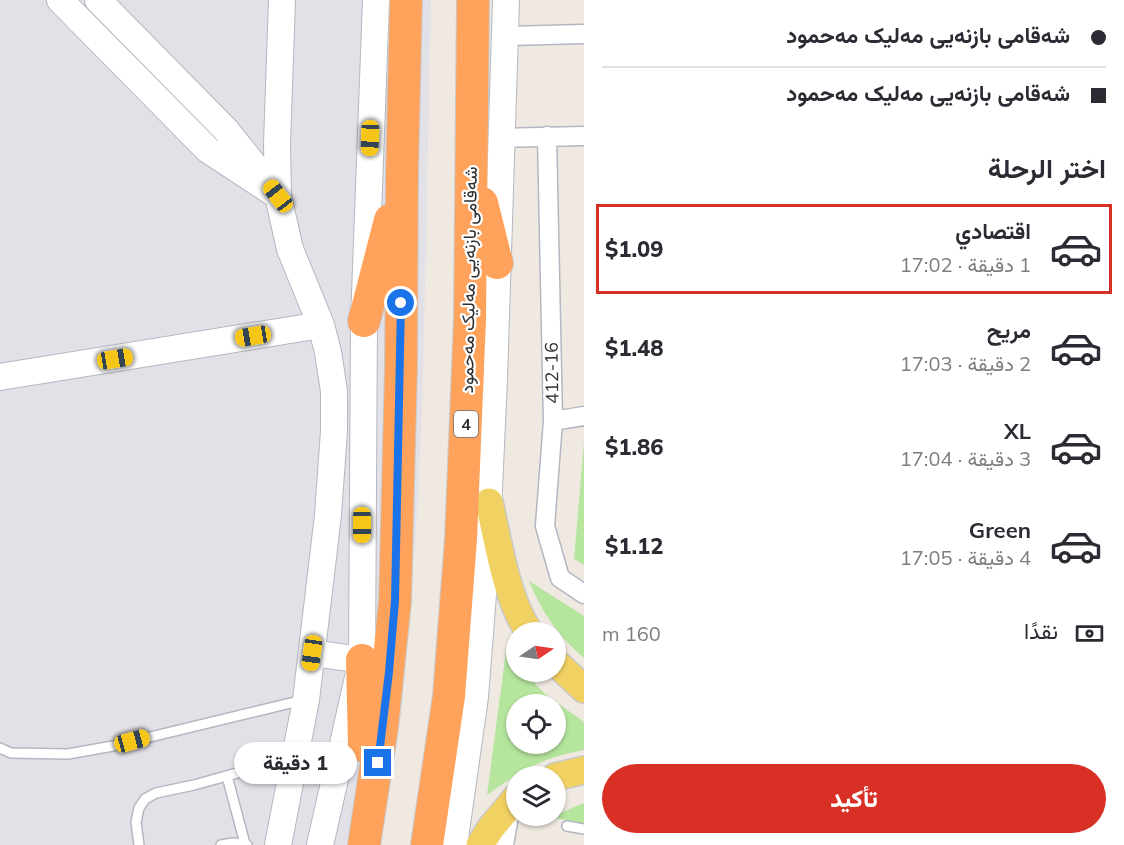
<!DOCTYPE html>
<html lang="ar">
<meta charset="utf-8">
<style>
:root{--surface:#fff;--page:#f2f2f3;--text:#2b2b33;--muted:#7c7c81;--line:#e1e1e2;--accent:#d93025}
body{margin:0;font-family:Mulish,Vazirmatn,sans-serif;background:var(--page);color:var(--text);direction:rtl;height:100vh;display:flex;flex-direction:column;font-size:22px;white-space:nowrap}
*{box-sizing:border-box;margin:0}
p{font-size:20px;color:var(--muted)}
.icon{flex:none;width:33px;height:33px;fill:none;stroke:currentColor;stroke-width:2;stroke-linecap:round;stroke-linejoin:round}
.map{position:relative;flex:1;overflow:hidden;direction:ltr}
.details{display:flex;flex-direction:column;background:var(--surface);width:540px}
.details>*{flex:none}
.hud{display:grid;align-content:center;height:132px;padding:0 18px;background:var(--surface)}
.needle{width:39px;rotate:77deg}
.controls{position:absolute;left:506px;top:622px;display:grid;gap:12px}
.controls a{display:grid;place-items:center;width:60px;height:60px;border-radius:50%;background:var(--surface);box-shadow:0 2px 4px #0004;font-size:30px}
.end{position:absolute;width:27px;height:27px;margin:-14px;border:8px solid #1a73e8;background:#fff;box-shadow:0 0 0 3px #fff}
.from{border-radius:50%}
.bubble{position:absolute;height:42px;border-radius:21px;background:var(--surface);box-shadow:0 2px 4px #0004;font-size:20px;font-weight:800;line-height:42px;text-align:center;direction:rtl}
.car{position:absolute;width:18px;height:36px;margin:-18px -9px;border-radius:8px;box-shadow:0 0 4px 2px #0007;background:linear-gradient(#f5c518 24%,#345 0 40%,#f5c518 0 76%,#345 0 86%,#f5c518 0)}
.hud b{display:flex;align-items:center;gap:21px;height:57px;font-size:22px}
.hud b+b{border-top:2px solid var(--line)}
.hud i{width:15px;height:15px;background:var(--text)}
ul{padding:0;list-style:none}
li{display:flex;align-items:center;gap:18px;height:90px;margin:0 12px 9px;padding:0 6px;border:3px solid transparent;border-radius:0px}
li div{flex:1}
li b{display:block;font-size:22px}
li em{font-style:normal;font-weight:800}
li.on{border-color:var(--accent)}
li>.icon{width:54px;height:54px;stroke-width:1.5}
h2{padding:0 18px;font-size:27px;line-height:72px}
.pay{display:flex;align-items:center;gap:15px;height:66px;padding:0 18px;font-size:22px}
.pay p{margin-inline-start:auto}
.action{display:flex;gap:12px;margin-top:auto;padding:12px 18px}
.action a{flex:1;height:69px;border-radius:36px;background:var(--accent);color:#fff;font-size:24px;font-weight:800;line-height:69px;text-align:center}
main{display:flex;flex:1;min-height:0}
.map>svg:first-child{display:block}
.industrial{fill:#e3e1e8}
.green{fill:#b6e59e;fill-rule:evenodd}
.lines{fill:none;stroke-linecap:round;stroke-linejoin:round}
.lane-casing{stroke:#b4b7c1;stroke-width:12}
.street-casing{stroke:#b4b7c1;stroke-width:21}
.secondary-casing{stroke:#b4b7c1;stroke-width:28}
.primary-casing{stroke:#c9c9c9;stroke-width:30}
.highway-casing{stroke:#c9c9c9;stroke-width:34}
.lane{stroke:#fff;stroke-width:9}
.street{stroke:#fff;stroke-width:18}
.secondary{stroke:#fff;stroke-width:26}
.primary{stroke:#f2d163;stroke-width:27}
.highway{stroke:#ffa35c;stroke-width:32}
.route{stroke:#1a73e8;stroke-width:8}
.labels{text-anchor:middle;stroke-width:4.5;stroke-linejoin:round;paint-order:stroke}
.shield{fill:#fff;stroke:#6d6d6d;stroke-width:1.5}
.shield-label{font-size:16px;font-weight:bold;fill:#2e2e2e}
.street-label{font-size:18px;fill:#2e2e2e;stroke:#fff}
</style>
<main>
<section class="details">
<div class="hud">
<b><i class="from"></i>شەقامی بازنەیی مەلیک مەحمود</b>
<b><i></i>شەقامی بازنەیی مەلیک مەحمود</b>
</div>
<h2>اختر الرحلة</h2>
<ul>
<li class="on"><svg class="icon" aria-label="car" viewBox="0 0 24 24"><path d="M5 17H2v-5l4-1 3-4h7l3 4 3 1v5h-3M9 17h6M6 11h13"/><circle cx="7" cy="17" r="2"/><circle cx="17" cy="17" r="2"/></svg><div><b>اقتصادي</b><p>1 دقيقة · 17:02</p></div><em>$1.09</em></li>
<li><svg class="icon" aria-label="car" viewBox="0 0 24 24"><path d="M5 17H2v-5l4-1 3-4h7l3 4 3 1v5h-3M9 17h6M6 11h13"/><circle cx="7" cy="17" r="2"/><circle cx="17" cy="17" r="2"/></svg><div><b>مريح</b><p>2 دقيقة · 17:03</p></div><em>$1.48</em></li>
<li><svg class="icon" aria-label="car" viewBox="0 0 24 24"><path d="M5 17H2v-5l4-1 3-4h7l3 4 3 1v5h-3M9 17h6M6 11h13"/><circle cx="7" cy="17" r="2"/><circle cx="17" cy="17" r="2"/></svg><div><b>XL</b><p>3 دقيقة · 17:04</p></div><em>$1.86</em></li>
<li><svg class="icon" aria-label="car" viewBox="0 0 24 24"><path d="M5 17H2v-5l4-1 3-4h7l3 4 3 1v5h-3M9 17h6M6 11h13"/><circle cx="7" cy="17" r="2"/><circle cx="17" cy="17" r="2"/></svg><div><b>Green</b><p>4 دقيقة · 17:05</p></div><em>$1.12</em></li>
</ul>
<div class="pay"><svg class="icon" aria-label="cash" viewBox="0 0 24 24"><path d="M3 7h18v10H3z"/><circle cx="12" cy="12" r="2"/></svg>نقدًا<p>160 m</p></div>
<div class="action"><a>تأكيد</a></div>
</section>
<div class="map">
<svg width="584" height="845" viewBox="0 0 584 845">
<rect width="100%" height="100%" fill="#efe9e1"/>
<!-- industrial -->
<path class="industrial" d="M 0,0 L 431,0 L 423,384 L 417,516 L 403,701 L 393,773 L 379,845 L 0,845 Z"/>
<!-- green -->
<path class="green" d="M 584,442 L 584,565 L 574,559 Z
M 529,581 L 584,616 L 584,658 C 558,636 542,612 529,581 Z
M 506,651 L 516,663 L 516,672 L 524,672 L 545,694 L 584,722 L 584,750 C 542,758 521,770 487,795 ZM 516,705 L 555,705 L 555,744 L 516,744 Z
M 584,803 L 584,824 L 551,817 Z"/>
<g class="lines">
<defs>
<path id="lane" d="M 0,748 L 11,753 L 68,754 L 113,746 L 303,700
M 227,776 L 245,844
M 567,826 L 584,829
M 139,845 L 136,822 L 139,808 L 145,799 L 156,793 L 194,785 L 291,758
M 221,845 L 233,843 L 247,845"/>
<path id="street" d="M 505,36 L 584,34
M 547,136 L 553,421 L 545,526 L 560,578 L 584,594
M 502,138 L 584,136
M 553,421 L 584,416
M 504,845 L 511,805"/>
<path id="secondary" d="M 60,0 L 208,150 L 278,196
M 98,0 L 226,130 L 265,179
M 0,377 L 321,325
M 312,653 L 362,660
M 278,845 L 306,700 L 328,515 L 334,431 L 334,391 L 328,352 L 321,325 L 290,249 L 278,196 L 277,144 L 282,0
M 320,845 L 362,660 L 364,321 L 376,0
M 454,845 L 475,697 L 486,556 L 494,379 L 506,0"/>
<path id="primary" d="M 489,502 C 498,541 507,602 530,633
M 555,662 L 584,689
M 555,777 L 584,770
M 480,845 L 491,828 L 516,798"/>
<path id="highway" d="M 482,203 L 497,263
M 364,321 L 390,220
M 362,660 L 364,746
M 364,845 L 382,727 L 395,601 L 401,367 L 402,173 L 406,0
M 427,845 L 449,696 L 461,539 L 470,319 L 473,0"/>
</defs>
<!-- lane casing -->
<use href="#lane" class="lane-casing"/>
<!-- street casing -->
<use href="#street" class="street-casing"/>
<!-- secondary casing -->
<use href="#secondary" class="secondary-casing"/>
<!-- primary casing -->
<use href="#primary" class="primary-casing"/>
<!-- highway casing -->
<use href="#highway" class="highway-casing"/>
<!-- lane -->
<use href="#lane" class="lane"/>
<!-- street -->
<use href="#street" class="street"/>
<!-- secondary -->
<use href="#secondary" class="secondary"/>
<!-- primary -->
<use href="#primary" class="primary"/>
<!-- highway -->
<use href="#highway" class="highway"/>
</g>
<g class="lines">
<!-- route -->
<path class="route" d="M 378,763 L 389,672 L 395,601 L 401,303"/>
</g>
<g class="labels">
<!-- shield labels -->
<rect class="shield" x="454" y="411" width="24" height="26" rx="4.5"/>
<g class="shield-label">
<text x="466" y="430">4</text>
</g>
<!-- street labels -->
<g class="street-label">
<text transform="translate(469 280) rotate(-89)" y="6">شەقامی بازنەیی مەلیک مەحمود</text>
<text transform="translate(552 373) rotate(-91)" y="6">412-16</text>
</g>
</g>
</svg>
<div class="controls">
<a><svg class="needle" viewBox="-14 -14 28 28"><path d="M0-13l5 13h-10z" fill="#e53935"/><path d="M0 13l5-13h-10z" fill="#7c7c81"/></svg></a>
<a><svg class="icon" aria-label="locate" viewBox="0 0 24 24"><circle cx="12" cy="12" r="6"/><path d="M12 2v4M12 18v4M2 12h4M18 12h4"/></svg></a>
<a><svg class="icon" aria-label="layers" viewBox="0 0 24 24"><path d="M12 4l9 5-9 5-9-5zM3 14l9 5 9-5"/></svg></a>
</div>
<i class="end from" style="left:401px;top:303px"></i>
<i class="end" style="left:378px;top:763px"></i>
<div class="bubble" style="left:234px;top:742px;width:123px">1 دقيقة</div>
<i class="car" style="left:370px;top:138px;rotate:182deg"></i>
<i class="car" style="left:278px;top:196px;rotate:322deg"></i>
<i class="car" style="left:253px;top:336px;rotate:261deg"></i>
<i class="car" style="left:115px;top:359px;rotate:81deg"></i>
<i class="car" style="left:362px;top:525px;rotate:180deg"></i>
<i class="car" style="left:312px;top:653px;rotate:188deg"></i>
<i class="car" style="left:132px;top:741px;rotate:75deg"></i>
</div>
</main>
